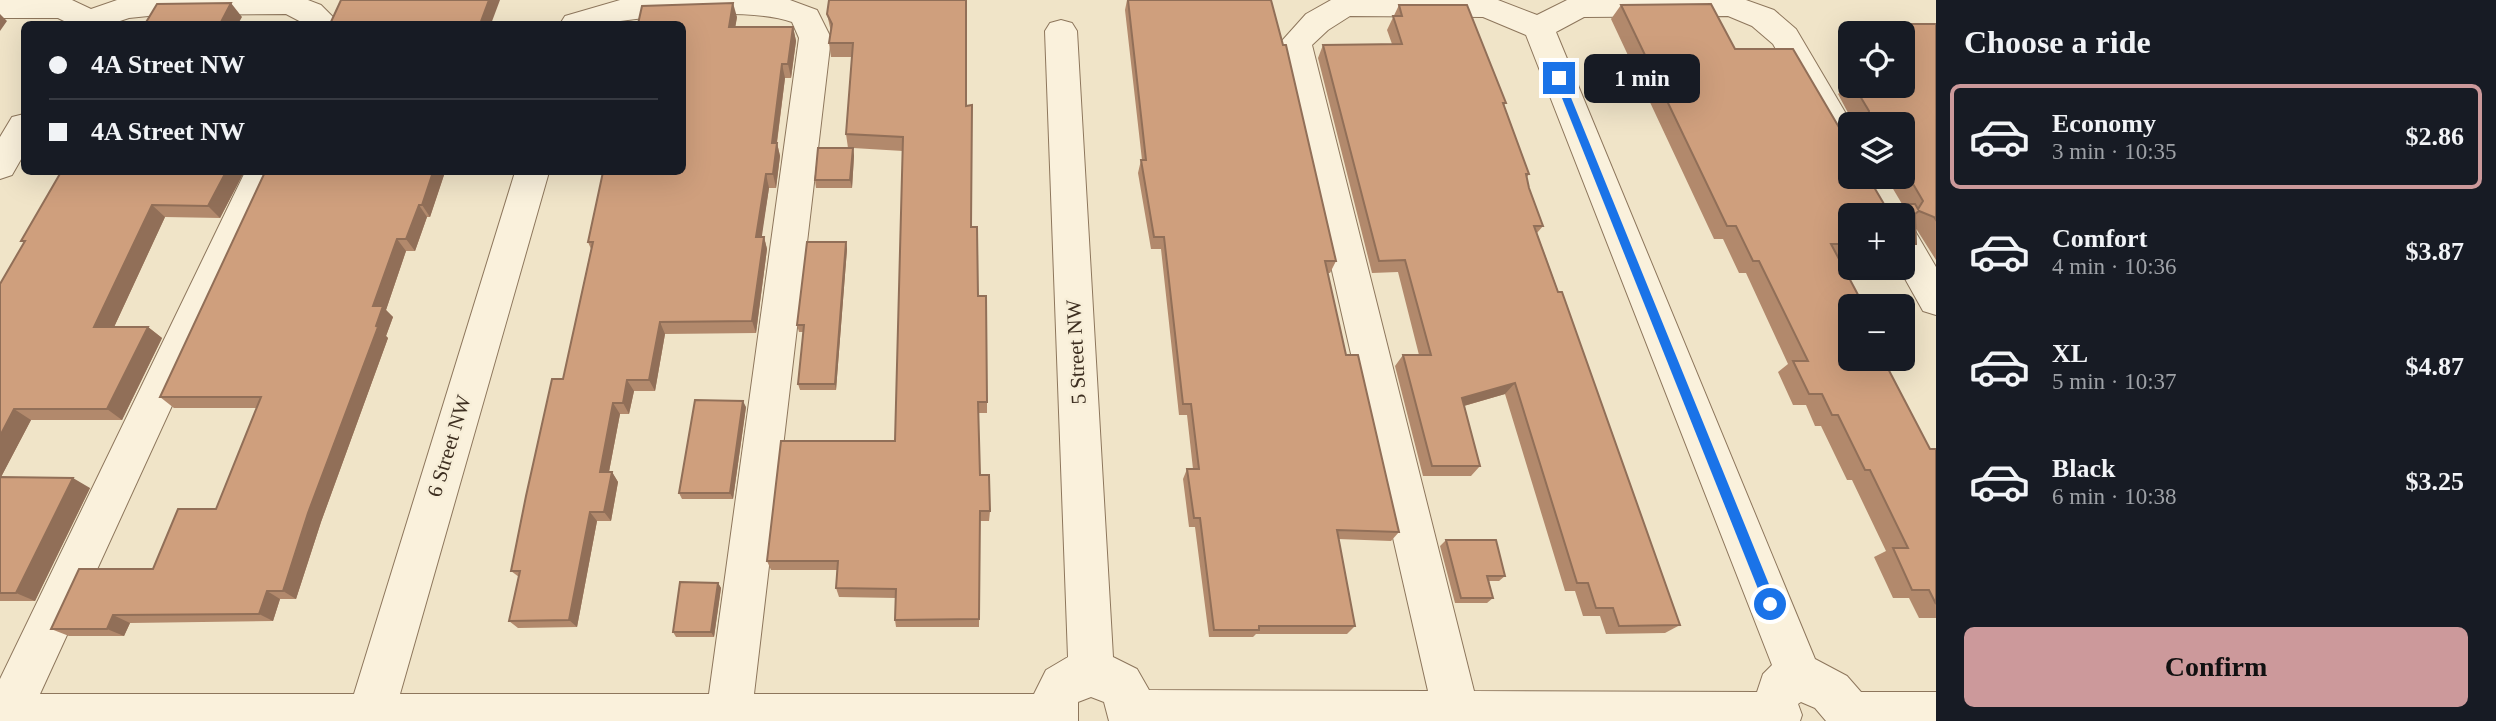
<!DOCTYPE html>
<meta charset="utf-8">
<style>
:root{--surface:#171b24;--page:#242831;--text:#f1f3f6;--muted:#9ea1a6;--line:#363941;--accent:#cc999b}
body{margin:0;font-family:"Times New Roman",serif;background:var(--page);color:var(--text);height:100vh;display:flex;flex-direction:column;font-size:26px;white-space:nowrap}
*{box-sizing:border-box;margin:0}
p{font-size:23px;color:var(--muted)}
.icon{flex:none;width:38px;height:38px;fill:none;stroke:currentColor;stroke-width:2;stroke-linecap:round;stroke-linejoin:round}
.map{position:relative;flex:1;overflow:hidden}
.panel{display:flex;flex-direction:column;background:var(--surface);width:560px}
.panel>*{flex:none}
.banner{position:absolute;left:21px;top:21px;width:665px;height:154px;border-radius:10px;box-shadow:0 7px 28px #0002;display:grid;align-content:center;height:154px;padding:0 28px;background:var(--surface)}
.tools{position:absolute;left:1838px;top:21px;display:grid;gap:14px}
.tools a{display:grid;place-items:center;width:77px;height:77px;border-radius:10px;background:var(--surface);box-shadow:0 7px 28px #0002;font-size:35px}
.end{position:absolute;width:32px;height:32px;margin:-16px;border:9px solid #1a73e8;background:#fff;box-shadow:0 0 0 4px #fff}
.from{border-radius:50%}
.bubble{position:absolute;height:49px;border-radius:10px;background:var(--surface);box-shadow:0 7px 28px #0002;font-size:23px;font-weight:800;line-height:49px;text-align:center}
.banner b{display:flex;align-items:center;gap:24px;height:66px;font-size:26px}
.banner b+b{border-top:2px solid var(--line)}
.banner i{width:18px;height:18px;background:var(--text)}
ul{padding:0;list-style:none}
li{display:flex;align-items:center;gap:21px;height:105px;margin:0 14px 10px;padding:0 14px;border:4px solid transparent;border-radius:10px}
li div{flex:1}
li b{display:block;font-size:26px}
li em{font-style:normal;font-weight:800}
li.active{border-color:var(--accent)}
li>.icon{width:63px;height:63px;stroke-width:1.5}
h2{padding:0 28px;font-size:32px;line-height:84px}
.action{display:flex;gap:14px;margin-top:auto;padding:14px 28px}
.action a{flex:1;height:80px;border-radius:10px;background:var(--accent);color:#111;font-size:28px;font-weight:800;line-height:80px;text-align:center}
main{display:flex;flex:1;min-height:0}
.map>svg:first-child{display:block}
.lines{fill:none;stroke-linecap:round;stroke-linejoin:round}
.minor-casing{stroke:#8d765c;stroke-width:2}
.minor{fill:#faf1dc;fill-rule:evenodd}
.wall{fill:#b2896c}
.shaded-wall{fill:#916f58}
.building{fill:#cf9f7d;stroke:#916f58;stroke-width:2}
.route{fill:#1a73e8}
.labels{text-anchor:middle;stroke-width:5;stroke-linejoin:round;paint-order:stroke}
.street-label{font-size:21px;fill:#3d2e20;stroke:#f7eed8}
</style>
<main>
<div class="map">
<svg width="1936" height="721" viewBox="0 0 1936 721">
<rect width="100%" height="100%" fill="#f0e4c8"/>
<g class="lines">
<defs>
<path id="minor" d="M 0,0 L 72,0 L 91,9 L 117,0 L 308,0 L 321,5 L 340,24 L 305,24 L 286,14 L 158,15 L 129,18 L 111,24 L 70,24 L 58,18 L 0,18 Z
M 620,0 L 790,0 L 817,10 L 831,38 L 754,694 L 1034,694 L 1046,670 L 1068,657 L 1045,31 L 1050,23 L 1061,20 L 1072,23 L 1077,31 L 1113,657 L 1137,669 L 1149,690 L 1428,691 L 1280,43 L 1306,14 L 1331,0 L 1498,0 L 1537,15 L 1567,0 L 1746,0 L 1774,10 L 1796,29 L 1852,124 L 1850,124 L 1850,163 L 1838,159 L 1773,44 L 1752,26 L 1728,16 L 1584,17 L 1556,32 L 1815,659 L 1847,676 L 1861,692 L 1936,692 L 1936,721 L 1826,721 L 1815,708 L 1801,702 L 1798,704 L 1802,715 L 1800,721 L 1109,721 L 1104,702 L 1091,697 L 1078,702 L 1078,721 L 0,721 L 0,679 L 245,172 L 279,172 L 40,694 L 354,694 L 515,172 L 549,172 L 400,694 L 709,694 L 799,38 L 792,22 C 754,9 677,14 636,19 C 610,22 586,26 560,24 L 565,16 ZM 1350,16 L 1483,17 L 1526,35 L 1772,665 L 1763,674 L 1757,692 L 1474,691 L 1312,45 L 1328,30 Z
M 24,114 L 24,154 L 12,175 L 0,179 L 0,137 L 12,117 Z
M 1902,227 L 1915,231 L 1936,267 L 1936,315 L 1923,311 L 1899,268 L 1902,268 Z"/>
</defs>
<!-- minor casing -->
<use href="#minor" class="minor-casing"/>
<!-- minor -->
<use href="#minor" class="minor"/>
</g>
<!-- wall -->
<path class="wall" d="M 1127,0 L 1271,0 L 1336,261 L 1330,273 L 1327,273 L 1346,355 L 1399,532 L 1391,541 L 1338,539 L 1355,626 L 1347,634 L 1256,634 L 1253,637 L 1209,637 L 1195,527 L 1189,527 L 1183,479 L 1187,469 L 1193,469 L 1187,415 L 1179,415 L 1161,249 L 1151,249 L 1138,173 L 1141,160 L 1142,160 L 1125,10 Z
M 1399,5 L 1506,103 L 1504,105 L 1529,174 L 1527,177 L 1529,188 L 1543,226 L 1537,233 L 1680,625 L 1665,633 L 1606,634 L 1600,616 L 1583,616 L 1575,591 L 1565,591 L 1505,394 L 1464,406 L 1480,466 L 1471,476 L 1423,476 L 1395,366 L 1403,355 L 1419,355 L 1398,272 L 1372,273 L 1318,58 L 1323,45 L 1392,44 L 1387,30 Z
M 1621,5 L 1735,49 L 1850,146 L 1884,204 L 1902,204 L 1886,177 L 1902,177 L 1902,124 L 1854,124 L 1838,94 L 1850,82 L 1850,86 L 1902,86 L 1902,33 L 1866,33 L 1874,24 L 1936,24 L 1936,260 L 1917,230 L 1916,229 L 1916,244 L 1902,254 L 1902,215 L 1850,215 L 1850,257 L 1838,257 L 1850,306 L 1930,449 L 1936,449 L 1936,618 L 1919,618 L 1909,598 L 1893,598 L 1874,557 L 1886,551 L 1852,480 L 1847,480 L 1821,426 L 1815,426 L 1806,405 L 1793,405 L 1778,372 L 1788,364 L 1746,273 L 1739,273 L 1723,239 L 1714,239 L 1611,19 Z
M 827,14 L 966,106 L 971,227 L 978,296 L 987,402 L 987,413 L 978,413 L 980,475 L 990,511 L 989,521 L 980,521 L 979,627 L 896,627 L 895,620 L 896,598 L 839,597 L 836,588 L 837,570 L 771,570 L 767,561 L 895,441 L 903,151 L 853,148 L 854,156 L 852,188 L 816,188 L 815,180 L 848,148 L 846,134 L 852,57 L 831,57 L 829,43 L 831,32 Z
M 737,17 L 735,27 L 793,27 L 796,41 L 791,78 L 785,78 L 777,143 L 780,156 L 776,188 L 769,188 L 761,237 L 764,237 L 767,249 L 756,333 L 665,334 L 655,391 L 634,391 L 629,414 L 620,414 L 609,472 L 612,472 L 618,482 L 611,521 L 597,521 L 577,627 L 518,628 L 509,621 L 519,577 L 511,571 L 563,379 L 591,249 L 588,242 Z
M 244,172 L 220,218 L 165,217 L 114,327 L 148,327 L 162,338 L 122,420 L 31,420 L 1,477 L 90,488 L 35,601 L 0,601 L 0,284 L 24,243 L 21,241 Z
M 445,172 L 430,217 L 427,217 L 415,251 L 406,251 L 386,310 L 393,317 L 386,336 L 388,338 L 321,522 L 296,599 L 280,599 L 273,621 L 130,623 L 124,636 L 69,636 L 51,629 L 153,569 L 216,509 L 257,408 L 174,408 L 160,397 Z
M 846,242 L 847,249 L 836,390 L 800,390 L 798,384 L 803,332 L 799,332 L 797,325 Z
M 746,407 L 733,499 L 682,499 L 679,493 Z
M 1446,540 L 1505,576 L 1499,581 L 1489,581 L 1493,598 L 1487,603 L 1455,603 L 1440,546 Z
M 718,583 L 721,588 L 714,637 L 676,637 L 673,632 Z"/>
<!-- shaded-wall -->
<path class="shaded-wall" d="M 489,0 L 500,0 L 491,24 L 480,24 Z
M 231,3 L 242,17 L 238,24 L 220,24 Z
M 733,3 L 737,17 L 733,41 L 729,27 Z
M 0,14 L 7,21 L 0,31 Z
M 793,27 L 796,41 L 791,78 L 788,64 Z
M 782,64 L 785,78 L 775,156 L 777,143 L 780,156 L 776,188 L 773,174 L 772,143 Z
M 853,148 L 854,156 L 852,188 L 850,180 Z
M 226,172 L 244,172 L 220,218 L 208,206 Z
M 433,172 L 445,172 L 430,217 L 422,205 Z
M 766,174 L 769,188 L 760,249 L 756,237 Z
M 152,205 L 165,217 L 109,338 L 94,327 Z
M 419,205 L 427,217 L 415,251 L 406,239 Z
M 764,237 L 767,249 L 756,333 L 752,321 Z
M 397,239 L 406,251 L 386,310 L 393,317 L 386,336 L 388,338 L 321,522 L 296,599 L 283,591 L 308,513 L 376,326 L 373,306 Z
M 846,242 L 847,249 L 836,390 L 835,384 Z
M 660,322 L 665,334 L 655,391 L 649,380 Z
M 148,327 L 162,338 L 122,420 L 107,409 Z
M 627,380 L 634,391 L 629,414 L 623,403 Z
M 1515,383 L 1505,394 L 1453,409 L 1462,398 Z
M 743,401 L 746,407 L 733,499 L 730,493 Z
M 613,403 L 620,414 L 607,482 L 600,472 Z
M 14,409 L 31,420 L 0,479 L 0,436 Z
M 612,472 L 618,482 L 611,521 L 604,512 Z
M 73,478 L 90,488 L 35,601 L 16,593 Z
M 590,512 L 597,521 L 577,627 L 569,620 Z
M 718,583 L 721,588 L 714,637 L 711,632 Z
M 267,591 L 280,599 L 273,621 L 259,614 Z
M 113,615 L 130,623 L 124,636 L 107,629 Z"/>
<!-- building -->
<path class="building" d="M 341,0 L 489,0 L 480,24 L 330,24 Z
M 829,0 L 966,0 L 966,106 L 972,105 L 971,227 L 977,227 L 978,296 L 986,296 L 987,402 L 978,402 L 980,475 L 989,475 L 990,511 L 980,511 L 979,619 L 895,620 L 896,589 L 836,588 L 838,561 L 767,561 L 781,441 L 895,441 L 903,137 L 846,134 L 853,43 L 829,43 L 832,24 L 827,14 Z
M 1128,0 L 1271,0 L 1283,45 L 1286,45 L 1336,261 L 1325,261 L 1346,355 L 1358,355 L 1399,532 L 1337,530 L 1355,626 L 1259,626 L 1259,630 L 1214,630 L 1200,518 L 1194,518 L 1187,469 L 1199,469 L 1191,404 L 1183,404 L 1164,237 L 1154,237 L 1141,160 L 1146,160 Z
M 231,3 L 220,24 L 145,24 L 157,4 Z
M 733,3 L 729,27 L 793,27 L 788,64 L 782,64 L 772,143 L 777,143 L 773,174 L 766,174 L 756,237 L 764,237 L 752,321 L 660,322 L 649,380 L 627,380 L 623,403 L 613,403 L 600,472 L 612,472 L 604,512 L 590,512 L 569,620 L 509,621 L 520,571 L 511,571 L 526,496 L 552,379 L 563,379 L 593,242 L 588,242 L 603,172 L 682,172 L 682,24 L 638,24 L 642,6 Z
M 1711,4 L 1735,49 L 1793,49 L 1850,146 L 1850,177 L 1868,177 L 1884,204 L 1915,204 L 1918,209 L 1923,201 L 1902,165 L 1902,124 L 1868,124 L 1869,111 L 1854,86 L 1902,86 L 1902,80 L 1910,80 L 1902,68 L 1902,33 L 1880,33 L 1874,24 L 1936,24 L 1936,220 L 1934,217 L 1919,211 L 1915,214 L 1916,244 L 1902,244 L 1902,215 L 1850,215 L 1850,244 L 1831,244 L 1864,306 L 1850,306 L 1850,359 L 1883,359 L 1930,449 L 1936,449 L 1936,604 L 1929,590 L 1912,590 L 1893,548 L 1908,548 L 1870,470 L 1865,470 L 1838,415 L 1832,415 L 1822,394 L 1809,394 L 1793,361 L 1808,361 L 1759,261 L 1753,261 L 1736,226 L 1727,226 L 1621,5 Z
M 1399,5 L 1467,5 L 1506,103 L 1503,103 L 1529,174 L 1526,174 L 1529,188 L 1543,226 L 1534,226 L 1558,292 L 1562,292 L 1680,625 L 1619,626 L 1613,608 L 1596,608 L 1588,583 L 1577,583 L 1515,383 L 1462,398 L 1480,466 L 1432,466 L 1403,355 L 1431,355 L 1405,260 L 1379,261 L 1323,45 L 1402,44 L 1393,16 L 1402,16 Z
M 818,148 L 853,148 L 850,180 L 815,180 Z
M 61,172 L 226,172 L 208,206 L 152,205 L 94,327 L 148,327 L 107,409 L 14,409 L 0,436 L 0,284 L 25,241 L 21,241 Z
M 265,172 L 433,172 L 422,205 L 419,205 L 406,239 L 397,239 L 373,306 L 383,306 L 376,326 L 378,327 L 308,513 L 283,591 L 267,591 L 259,614 L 113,615 L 107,629 L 51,629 L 79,569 L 153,569 L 178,509 L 216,509 L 261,397 L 160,397 Z
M 807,242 L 846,242 L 835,384 L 798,384 L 804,325 L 797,325 Z
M 695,400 L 743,401 L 730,493 L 679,493 Z
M 0,477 L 73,478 L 16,593 L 0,593 Z
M 1446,540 L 1496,540 L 1505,576 L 1487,576 L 1493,598 L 1461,598 Z
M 680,582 L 718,583 L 711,632 L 673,632 Z"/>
<!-- route -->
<path class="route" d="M 1559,75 L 1563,78 L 1777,604 L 1770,610 L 1764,604 L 1554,78 Z"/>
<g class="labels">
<!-- street labels -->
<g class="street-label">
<text transform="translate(1076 352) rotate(-93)" y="7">5 Street NW</text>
<text transform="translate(449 446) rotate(-73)" y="7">6 Street NW</text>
</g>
</g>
</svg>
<div class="tools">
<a><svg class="icon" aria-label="locate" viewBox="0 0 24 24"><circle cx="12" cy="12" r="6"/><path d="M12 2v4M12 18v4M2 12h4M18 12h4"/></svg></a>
<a><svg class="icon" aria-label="layers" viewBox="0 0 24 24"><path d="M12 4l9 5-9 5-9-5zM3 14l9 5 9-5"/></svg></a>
<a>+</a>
<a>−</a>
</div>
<i class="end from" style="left:1770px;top:604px"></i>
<i class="end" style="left:1559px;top:78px"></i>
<div class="bubble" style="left:1584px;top:54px;width:116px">1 min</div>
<div class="banner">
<b><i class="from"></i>4A Street NW</b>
<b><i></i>4A Street NW</b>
</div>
</div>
<section class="panel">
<h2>Choose a ride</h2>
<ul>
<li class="active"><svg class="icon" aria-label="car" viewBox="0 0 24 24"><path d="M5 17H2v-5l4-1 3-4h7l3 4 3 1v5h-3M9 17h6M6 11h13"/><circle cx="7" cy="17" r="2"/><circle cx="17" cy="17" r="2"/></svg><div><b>Economy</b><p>3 min · 10:35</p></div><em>$2.86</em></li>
<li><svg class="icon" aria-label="car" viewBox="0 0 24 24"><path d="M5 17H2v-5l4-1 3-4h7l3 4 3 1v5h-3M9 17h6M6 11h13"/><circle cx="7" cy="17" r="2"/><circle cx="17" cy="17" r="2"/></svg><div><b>Comfort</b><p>4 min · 10:36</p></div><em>$3.87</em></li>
<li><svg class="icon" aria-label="car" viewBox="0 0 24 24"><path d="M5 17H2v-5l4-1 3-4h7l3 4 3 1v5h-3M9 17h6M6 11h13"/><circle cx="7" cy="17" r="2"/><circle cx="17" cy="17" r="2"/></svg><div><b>XL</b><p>5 min · 10:37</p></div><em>$4.87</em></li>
<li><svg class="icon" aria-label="car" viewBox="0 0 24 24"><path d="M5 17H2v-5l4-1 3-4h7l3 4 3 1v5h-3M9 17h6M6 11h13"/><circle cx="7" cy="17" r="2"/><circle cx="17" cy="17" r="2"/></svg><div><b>Black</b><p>6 min · 10:38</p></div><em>$3.25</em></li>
</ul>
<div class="action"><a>Confirm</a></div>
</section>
</main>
